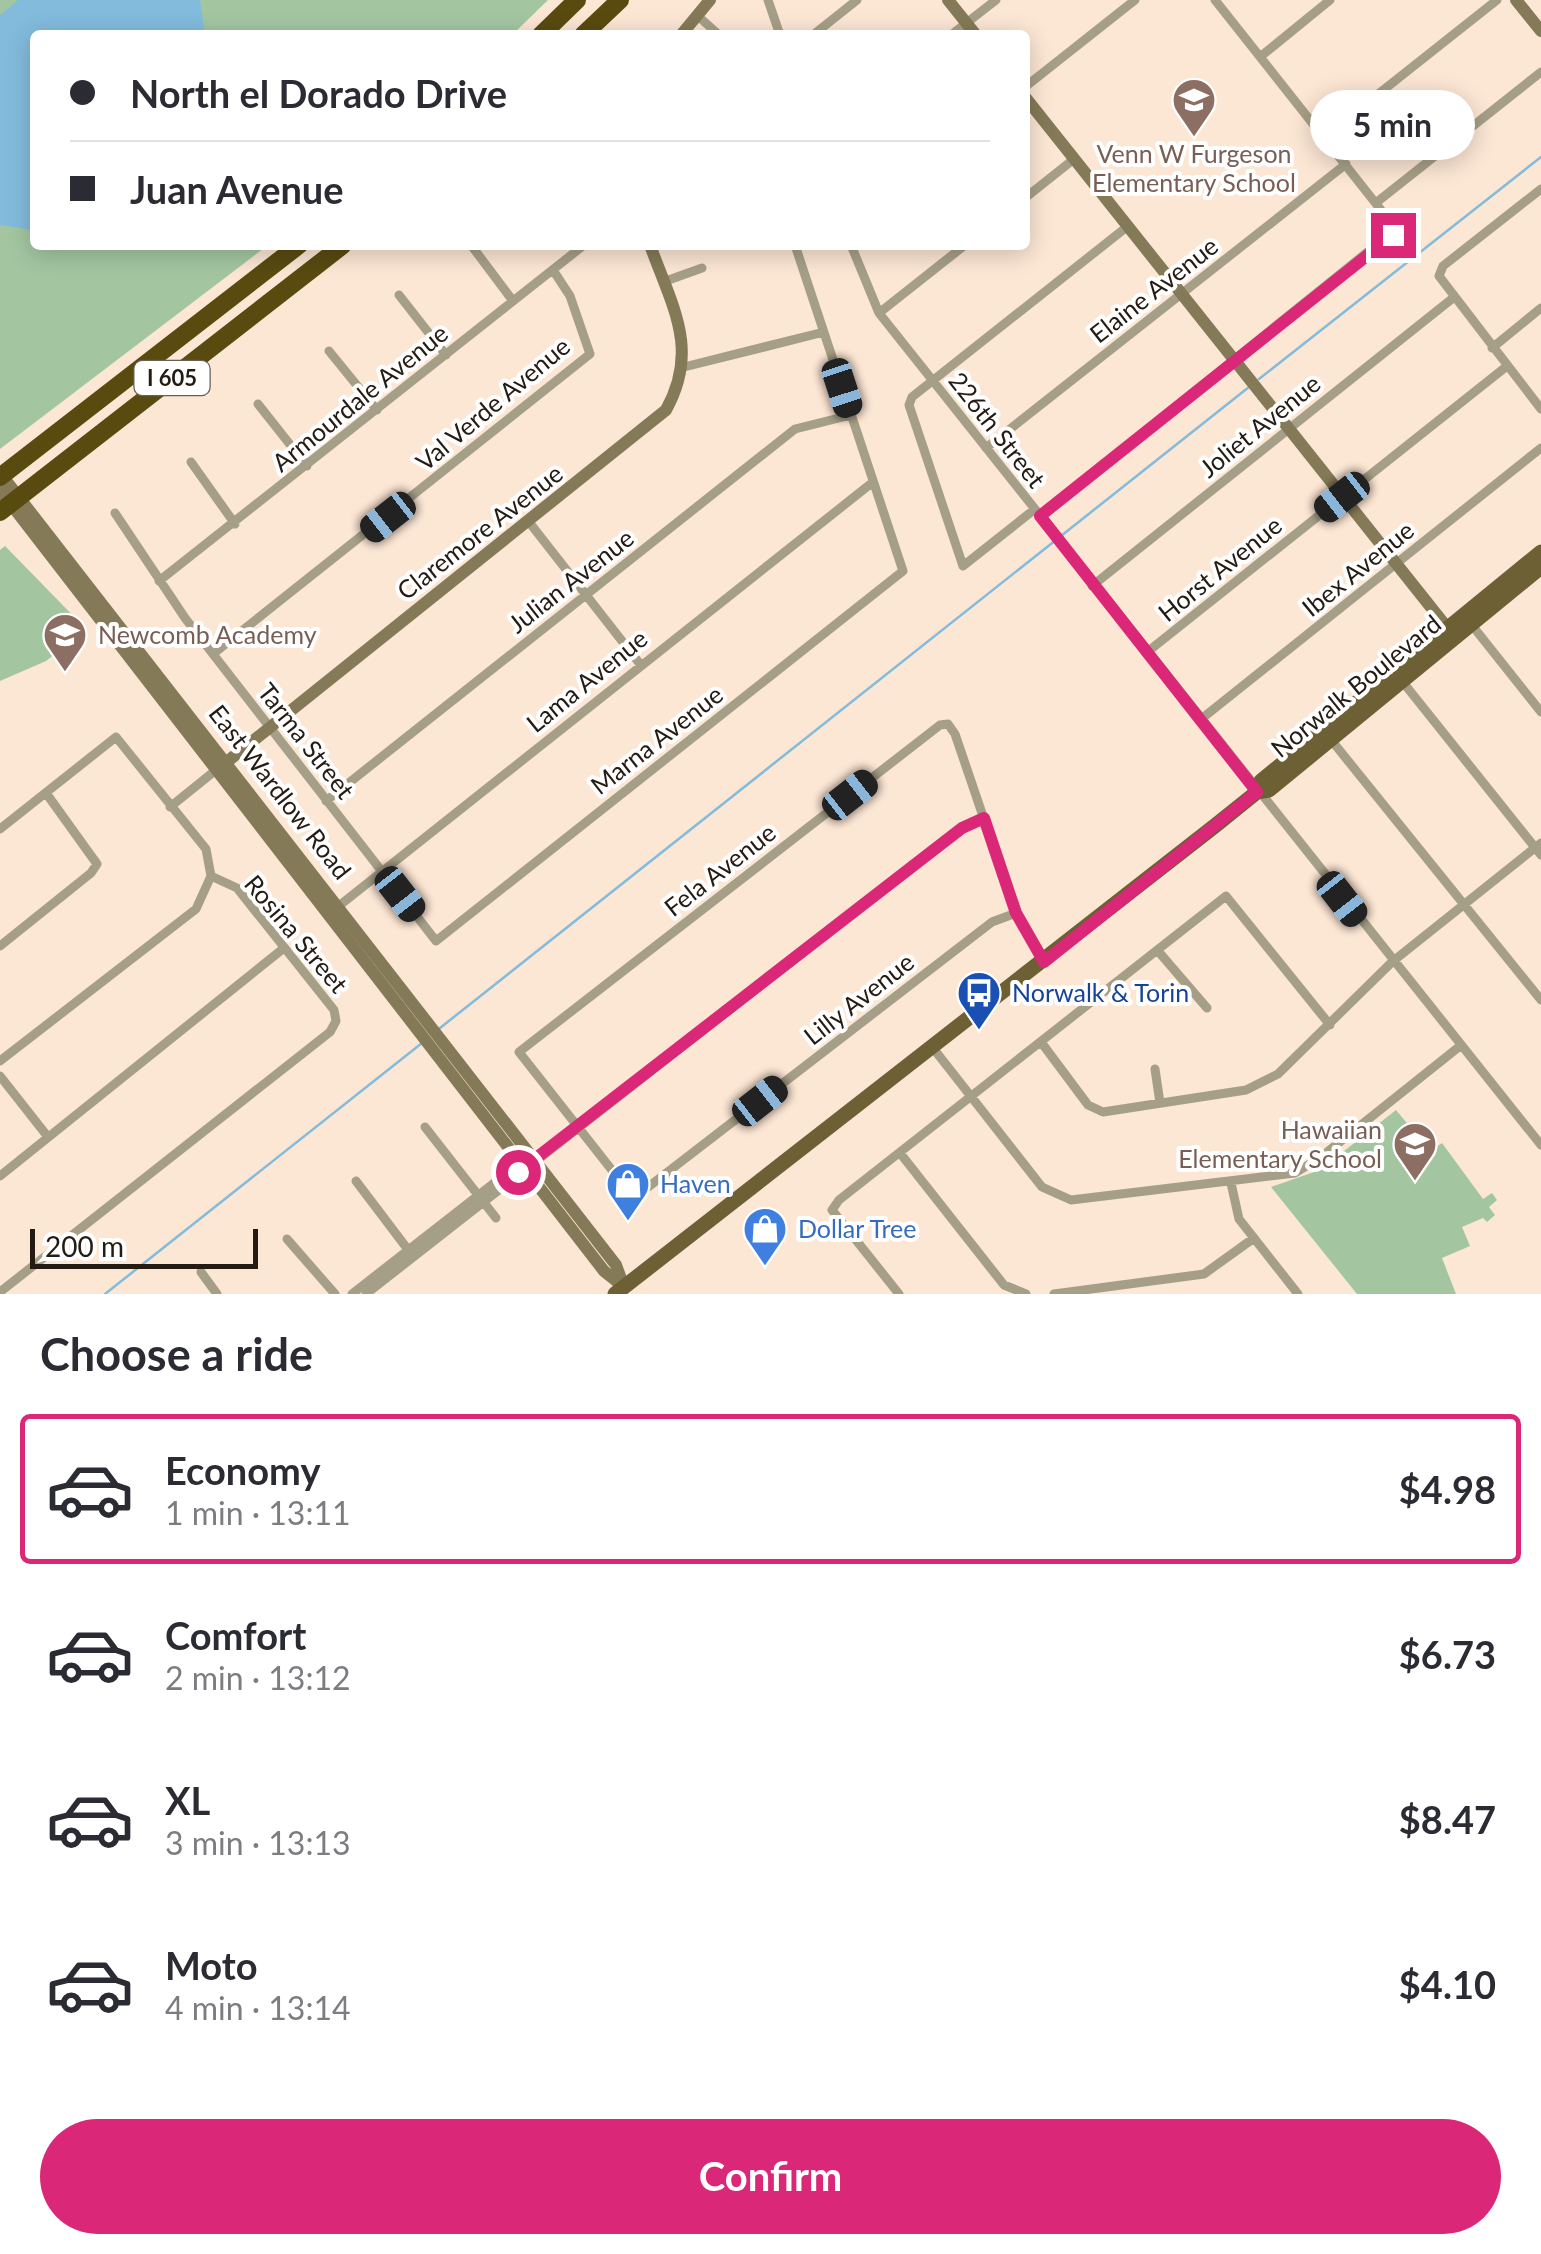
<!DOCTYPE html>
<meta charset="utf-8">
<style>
:root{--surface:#fff;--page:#f2f2f3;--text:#2b2b33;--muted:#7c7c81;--line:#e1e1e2;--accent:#db2777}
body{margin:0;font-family:Lato,sans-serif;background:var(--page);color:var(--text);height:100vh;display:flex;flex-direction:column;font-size:38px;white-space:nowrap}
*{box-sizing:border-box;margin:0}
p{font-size:32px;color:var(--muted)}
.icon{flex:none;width:55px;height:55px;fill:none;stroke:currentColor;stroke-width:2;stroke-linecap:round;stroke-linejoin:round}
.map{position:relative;height:1294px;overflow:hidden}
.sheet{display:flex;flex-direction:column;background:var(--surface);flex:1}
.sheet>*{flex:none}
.hud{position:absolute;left:30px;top:30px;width:1000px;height:220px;border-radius:10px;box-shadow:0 5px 25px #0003;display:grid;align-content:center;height:220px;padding:0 40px;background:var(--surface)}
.scale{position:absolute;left:30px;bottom:25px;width:228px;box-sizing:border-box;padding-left:10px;border:5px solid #241b13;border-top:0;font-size:28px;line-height:35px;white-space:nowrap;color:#241b13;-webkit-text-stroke:8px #fff;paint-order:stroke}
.end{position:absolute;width:45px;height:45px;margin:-22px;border:12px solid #db2777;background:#fff;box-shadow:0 0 0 5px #fff}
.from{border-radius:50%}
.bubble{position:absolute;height:70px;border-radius:35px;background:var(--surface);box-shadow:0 5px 25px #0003;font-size:32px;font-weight:700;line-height:70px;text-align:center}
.car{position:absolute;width:30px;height:60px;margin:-30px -15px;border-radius:12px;box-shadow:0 0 8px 2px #0007;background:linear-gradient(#222 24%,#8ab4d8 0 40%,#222 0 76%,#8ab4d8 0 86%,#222 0)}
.hud b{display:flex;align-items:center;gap:35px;height:95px;font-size:38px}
.hud b+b{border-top:2px solid var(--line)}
.hud i{width:25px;height:25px;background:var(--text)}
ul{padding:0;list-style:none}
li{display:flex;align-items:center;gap:30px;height:150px;margin:0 20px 15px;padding:0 20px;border:5px solid transparent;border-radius:10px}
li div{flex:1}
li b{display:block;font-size:38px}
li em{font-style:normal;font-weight:700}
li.current{border-color:var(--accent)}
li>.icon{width:90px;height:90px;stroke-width:1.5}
h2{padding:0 40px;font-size:45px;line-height:120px}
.primary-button{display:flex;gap:20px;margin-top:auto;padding:20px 40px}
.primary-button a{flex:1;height:115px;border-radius:60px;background:var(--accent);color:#fff;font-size:40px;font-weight:700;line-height:115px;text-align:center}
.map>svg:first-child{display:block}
.green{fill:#a3c6a1}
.water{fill:#83bbdd}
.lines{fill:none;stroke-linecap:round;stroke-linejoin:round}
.stream{stroke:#83bbdd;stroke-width:2.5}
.street{stroke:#a69f87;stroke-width:9}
.secondary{stroke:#847a57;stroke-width:12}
.primary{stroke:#6d6034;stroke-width:15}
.highway{stroke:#594a10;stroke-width:18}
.route{stroke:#db2777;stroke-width:12}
.labels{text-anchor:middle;stroke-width:8;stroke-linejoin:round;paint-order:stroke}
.shield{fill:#fff;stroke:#665f5a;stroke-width:2.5}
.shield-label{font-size:22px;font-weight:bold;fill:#241b13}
.education-label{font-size:25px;fill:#785e54;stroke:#fff}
.street-label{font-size:25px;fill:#241b13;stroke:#fff}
.transit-label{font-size:25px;fill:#164399;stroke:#fff;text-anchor:start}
.shop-label{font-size:25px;fill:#366cbe;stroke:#fff;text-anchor:start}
</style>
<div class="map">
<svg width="1541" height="1294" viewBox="0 0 1541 1294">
<rect width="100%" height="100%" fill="#fce6d4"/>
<!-- green -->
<path class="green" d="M 0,0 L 548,0 L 512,35 L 35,35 L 35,245 L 268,245 L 0,449 Z
M 5,546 L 86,629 L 46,661 L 0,681 L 0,550 Z
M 1396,1110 L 1430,1151 L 1442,1143 L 1483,1199 L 1492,1193 L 1497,1200 L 1489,1207 L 1495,1215 L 1487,1222 L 1483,1218 L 1462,1227 L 1470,1246 L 1442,1258 L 1456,1294 L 1357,1294 L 1271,1187 L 1320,1170 Z"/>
<!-- water -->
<path class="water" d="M 18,0 L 200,0 L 205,35 L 35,35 L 34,230 L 0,225 L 0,15 Z"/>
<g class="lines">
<!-- stream -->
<path class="stream" d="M 1259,379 L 1541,157
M 440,1028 L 1249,387
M 105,1294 L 422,1043"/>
<!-- street -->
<path class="street" d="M 768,0 L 780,35
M 699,17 L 719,35
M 813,35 L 857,0
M 951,35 L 996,0
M 1260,57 L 1330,0
M 1025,87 L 1135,0
M 1324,137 L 1497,0
M 1541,189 L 1443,266 L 1439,276 L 1541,409
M 1025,198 L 1074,159
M 1377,202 L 1541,72
M 471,245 L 513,301
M 851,245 L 879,313 L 1541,1145
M 663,282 L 702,268
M 399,295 L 446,355
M 879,313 L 965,245
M 1492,348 L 1541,308
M 329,351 L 377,410
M 684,367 L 824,332
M 258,404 L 307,466
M 986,448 L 1346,164
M 191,462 L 235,524
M 1035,509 L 963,566 L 909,405 L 912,397 L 1128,226
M 115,513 L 185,618 L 436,941 L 903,571 L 795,245
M 1040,516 L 1396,229 L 1215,0
M 529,522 L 640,664
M 159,581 L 584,245
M 1092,586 L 1453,298
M 1471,624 L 1541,712
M 1146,653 L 1507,366
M 213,654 L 590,354 L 570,296 L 553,270
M 1402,681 L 1541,855
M 1200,720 L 1541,448
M 1328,736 L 1541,1000
M 326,801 L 795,429 L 851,415
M 170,807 L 216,770
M 0,829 L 116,737 L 206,849 L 211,876 L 237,888 L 334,1010 L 336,1021 L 330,1032 L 0,1292
M 335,909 L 873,482
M 1016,913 L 992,922 L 643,1191 L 626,1188 L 519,1052 L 940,725 L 948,724 L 955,734 L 1016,913 L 1044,962
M 0,946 L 91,873 L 97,864 L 46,793
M 1158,951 L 1207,1008
M 1041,1042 L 1088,1105 L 1103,1112 L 1246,1090 L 1278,1074 L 1392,962 L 1541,843
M 933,1048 L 1042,1187 L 1071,1200 L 1295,1173 L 1321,1157 L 1460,1046
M 0,1061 L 196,909 L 211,876
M 1155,1069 L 1160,1103
M 0,1076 L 48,1137
M 425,1127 L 496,1218
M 900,1153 L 1004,1285 L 1026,1294
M 0,1176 L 284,948
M 356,1181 L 409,1251
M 1231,1183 L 1239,1219 L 1298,1294
M 287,1239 L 335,1294
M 201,1272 L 217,1294
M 352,1294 L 503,1176 L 513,1175
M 366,1294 L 962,828 L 984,818
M 899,1294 L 832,1210 L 839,1200 L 1226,896 L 1330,1025
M 1054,1294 L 1204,1274 L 1254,1238"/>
<!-- secondary -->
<path class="secondary" d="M 948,0 L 976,35
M 1516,0 L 1541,31
M 681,35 L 710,0
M 1025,97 L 1453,635
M 0,473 L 616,1265 L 624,1287
M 0,490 L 604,1271 L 624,1287
M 223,765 L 666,410 C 700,349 672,306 650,245"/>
<!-- primary -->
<path class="primary" d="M 1257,792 L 1269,790 L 1541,567
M 615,1294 L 1216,825 L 1257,792 L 1261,781 L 1541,552"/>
<!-- highway -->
<path class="highway" d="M 541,35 L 577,0
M 583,35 L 620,0
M 0,477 L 299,245
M 0,512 L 343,245"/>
</g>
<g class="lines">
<!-- route -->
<path class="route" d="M 518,1172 L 962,828 L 984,818 L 1016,913 L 1044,962 L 1257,792 L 1040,516 L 1393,235"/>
</g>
<!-- icons -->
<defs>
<symbol id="school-pin" viewBox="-11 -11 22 30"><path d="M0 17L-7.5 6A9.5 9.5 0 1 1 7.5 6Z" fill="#8d6e63" stroke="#fff"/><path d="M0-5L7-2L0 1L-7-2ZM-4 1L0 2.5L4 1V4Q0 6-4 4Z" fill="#fff"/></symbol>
<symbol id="bus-pin" viewBox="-11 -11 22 30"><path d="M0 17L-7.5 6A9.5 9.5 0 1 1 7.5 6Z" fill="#1a4fb4" stroke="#fff"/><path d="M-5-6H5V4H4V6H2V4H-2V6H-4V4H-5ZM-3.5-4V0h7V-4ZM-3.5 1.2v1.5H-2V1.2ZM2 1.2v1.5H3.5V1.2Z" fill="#fff"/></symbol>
<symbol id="shop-pin" viewBox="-11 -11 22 30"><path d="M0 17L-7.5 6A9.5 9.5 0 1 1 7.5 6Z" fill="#3f7fe0" stroke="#fff"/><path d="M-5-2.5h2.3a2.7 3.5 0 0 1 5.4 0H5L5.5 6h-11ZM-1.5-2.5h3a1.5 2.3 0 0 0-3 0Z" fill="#fff"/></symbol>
</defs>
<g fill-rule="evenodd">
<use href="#school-pin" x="1169" y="75" width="50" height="68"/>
<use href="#school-pin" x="40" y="610" width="50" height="68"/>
<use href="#bus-pin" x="954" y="968" width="50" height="68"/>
<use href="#school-pin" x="1390" y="1119" width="50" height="68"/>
<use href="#shop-pin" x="603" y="1159" width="50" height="68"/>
<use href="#shop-pin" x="740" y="1204" width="50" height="68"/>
</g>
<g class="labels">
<!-- shield labels -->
<rect class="shield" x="134.5" y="361" width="75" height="34" rx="8"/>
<g class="shield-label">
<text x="172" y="386">I 605</text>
</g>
<!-- education labels -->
<g class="education-label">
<text x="1194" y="163">Venn W Furgeson<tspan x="1194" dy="29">Elementary School</tspan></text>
<text x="98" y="644" text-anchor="start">Newcomb Academy</text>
<text x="1382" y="1139" text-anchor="end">Hawaiian<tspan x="1382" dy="29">Elementary School</tspan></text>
</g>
<!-- street labels -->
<g class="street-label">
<text transform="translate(1154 290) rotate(-38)" y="9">Elaine Avenue</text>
<text transform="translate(360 398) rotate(-39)" y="9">Armourdale Avenue</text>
<text transform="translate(493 404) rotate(-40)" y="9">Val Verde Avenue</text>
<text transform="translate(1260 426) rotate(-39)" y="9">Joliet Avenue</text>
<text transform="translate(997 430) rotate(52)" y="9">226th Street</text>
<text transform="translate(480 532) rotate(-38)" y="9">Claremore Avenue</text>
<text transform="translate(1220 569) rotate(-39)" y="9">Horst Avenue</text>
<text transform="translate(1358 569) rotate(-39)" y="9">Ibex Avenue</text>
<text transform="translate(571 581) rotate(-38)" y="9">Julian Avenue</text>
<text transform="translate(587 681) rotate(-39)" y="9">Lama Avenue</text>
<text transform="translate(1356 686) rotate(-39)" y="9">Norwalk Boulevard</text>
<text transform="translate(657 740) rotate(-38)" y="9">Marna Avenue</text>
<text transform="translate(306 741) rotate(52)" y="9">Tarma Street</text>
<text transform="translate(280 792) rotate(52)" y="9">East Wardlow Road</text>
<text transform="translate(720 870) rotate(-38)" y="9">Fela Avenue</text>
<text transform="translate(296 934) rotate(50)" y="9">Rosina Street</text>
<text transform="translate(859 999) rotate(-38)" y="9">Lilly Avenue</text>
</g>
<!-- transit labels -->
<g class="transit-label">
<text x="1012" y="1002">Norwalk &amp; Torin</text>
</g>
<!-- shop labels -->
<g class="shop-label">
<text x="660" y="1193">Haven</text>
<text x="798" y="1238">Dollar Tree</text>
</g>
</g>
</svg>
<div class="scale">200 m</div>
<i class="end from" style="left:518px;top:1172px"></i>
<i class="end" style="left:1393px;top:235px"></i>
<div class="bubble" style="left:1310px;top:90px;width:165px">5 min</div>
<i class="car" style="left:842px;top:388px;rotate:162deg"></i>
<i class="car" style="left:1342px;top:497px;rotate:232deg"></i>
<i class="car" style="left:388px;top:517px;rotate:232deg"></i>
<i class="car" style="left:850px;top:795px;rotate:52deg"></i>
<i class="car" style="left:400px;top:894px;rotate:142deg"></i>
<i class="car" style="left:1342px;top:899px;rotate:142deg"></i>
<i class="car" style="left:760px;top:1101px;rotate:52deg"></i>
<div class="hud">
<b><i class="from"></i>North el Dorado Drive</b>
<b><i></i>Juan Avenue</b>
</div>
</div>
<section class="sheet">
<h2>Choose a ride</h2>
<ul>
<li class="current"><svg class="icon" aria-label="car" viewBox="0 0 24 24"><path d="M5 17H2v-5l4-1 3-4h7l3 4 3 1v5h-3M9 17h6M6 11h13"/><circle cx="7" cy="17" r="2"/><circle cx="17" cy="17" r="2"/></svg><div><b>Economy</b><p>1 min · 13:11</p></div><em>$4.98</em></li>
<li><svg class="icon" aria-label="car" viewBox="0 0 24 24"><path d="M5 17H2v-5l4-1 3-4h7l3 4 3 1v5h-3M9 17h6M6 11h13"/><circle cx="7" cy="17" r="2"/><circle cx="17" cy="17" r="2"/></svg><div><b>Comfort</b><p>2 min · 13:12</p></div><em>$6.73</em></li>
<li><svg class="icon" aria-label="car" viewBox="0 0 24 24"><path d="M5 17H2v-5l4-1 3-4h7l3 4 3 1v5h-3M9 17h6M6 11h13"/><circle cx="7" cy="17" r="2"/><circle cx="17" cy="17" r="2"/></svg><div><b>XL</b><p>3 min · 13:13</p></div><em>$8.47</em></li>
<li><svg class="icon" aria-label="car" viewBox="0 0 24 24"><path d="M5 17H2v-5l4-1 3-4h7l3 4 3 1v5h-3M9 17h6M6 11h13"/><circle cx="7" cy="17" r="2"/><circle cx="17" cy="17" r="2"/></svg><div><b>Moto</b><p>4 min · 13:14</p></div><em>$4.10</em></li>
</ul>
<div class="primary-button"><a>Confirm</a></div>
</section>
